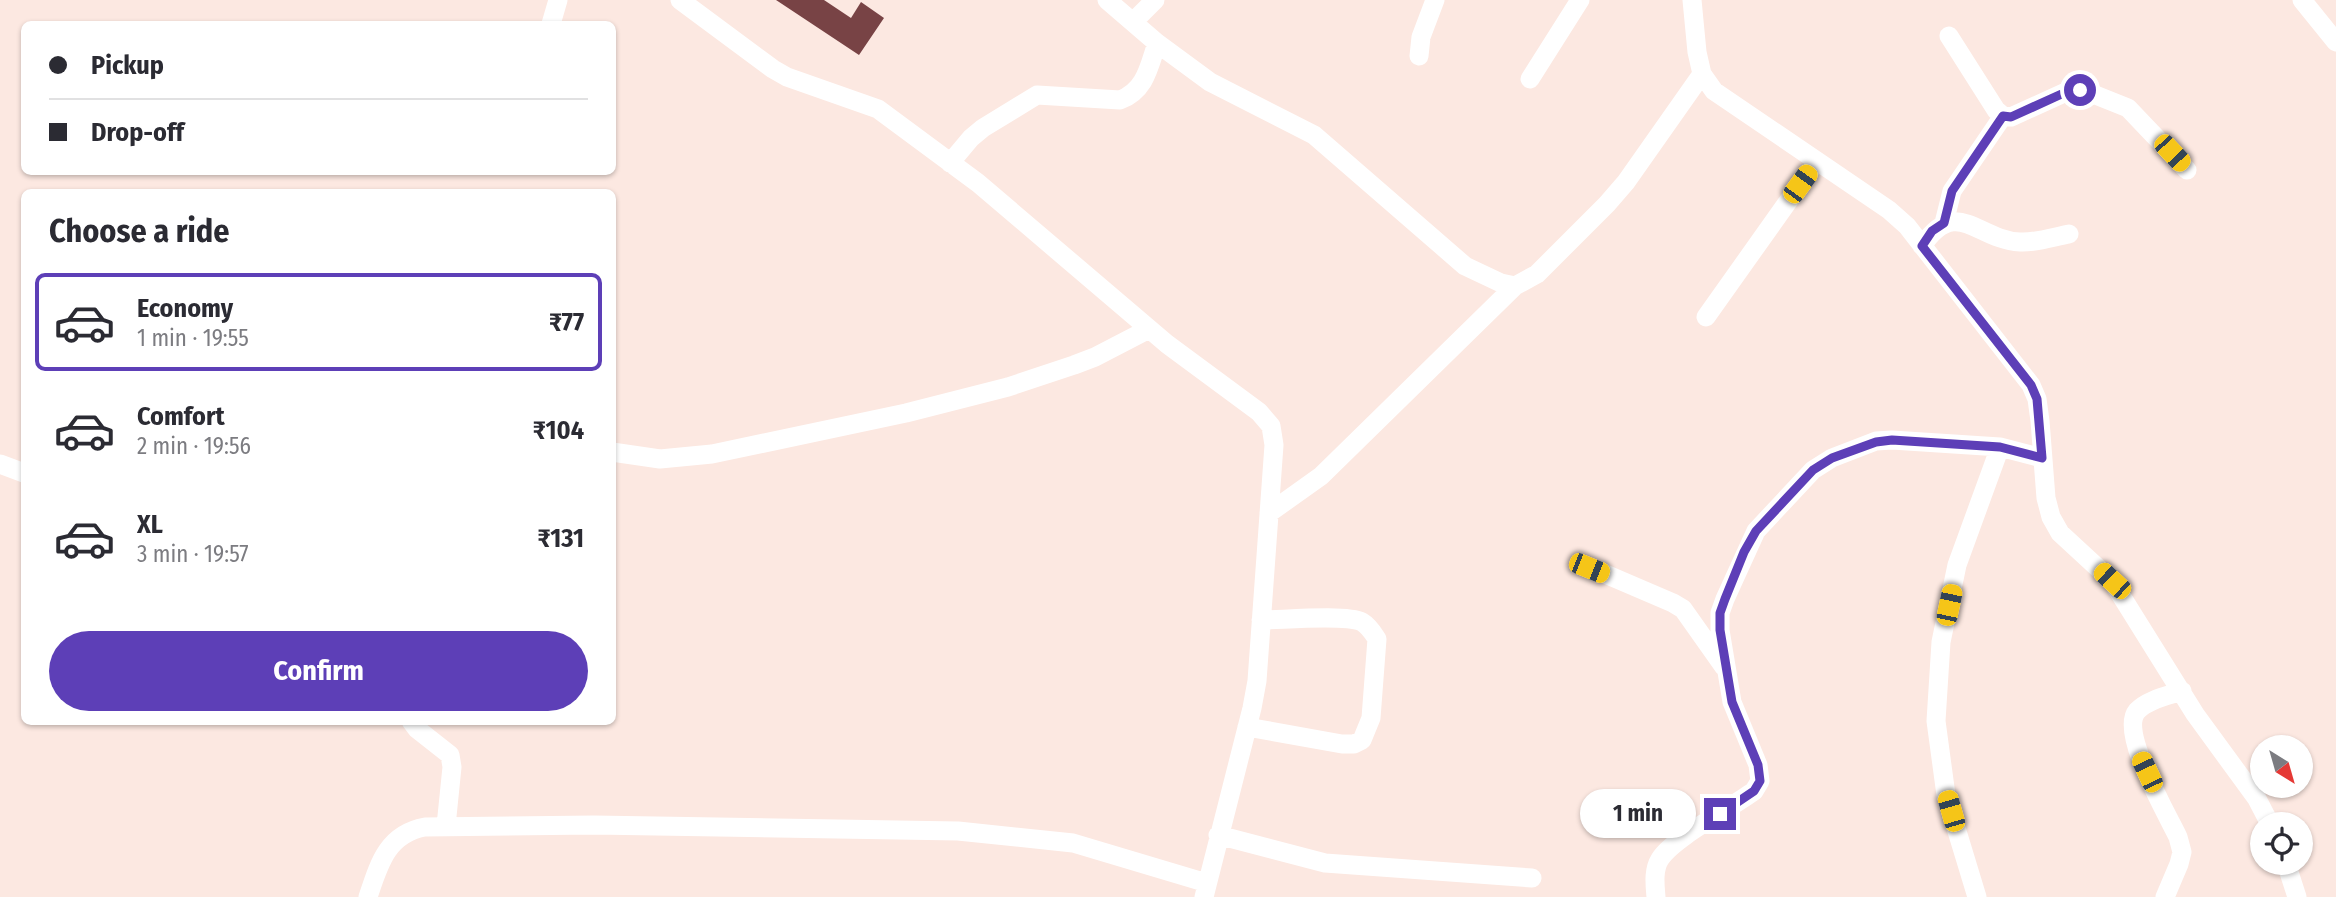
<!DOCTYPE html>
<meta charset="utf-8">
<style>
:root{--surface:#fff;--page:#f2f2f3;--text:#2b2b33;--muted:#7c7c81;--line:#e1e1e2;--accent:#5d3fb7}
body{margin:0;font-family:"Fira Sans Condensed",sans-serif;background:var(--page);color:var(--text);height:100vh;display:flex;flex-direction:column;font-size:26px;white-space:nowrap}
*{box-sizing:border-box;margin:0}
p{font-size:23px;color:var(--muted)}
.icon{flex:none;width:38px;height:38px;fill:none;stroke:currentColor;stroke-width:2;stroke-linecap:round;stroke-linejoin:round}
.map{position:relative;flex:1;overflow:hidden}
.side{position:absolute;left:21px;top:189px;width:595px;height:536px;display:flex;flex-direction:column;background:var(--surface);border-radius:10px;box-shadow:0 2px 5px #0004}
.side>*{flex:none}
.top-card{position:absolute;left:21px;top:21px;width:595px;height:154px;border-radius:10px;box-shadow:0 2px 5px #0004;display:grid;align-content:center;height:154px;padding:0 28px;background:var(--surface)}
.needle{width:46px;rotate:143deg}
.fabs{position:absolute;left:2250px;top:735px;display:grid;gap:14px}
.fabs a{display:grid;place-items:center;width:63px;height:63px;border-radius:50%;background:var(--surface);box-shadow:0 2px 5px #0004;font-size:35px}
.end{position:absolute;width:32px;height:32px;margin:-16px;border:9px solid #5d3fb7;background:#fff;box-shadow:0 0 0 4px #fff}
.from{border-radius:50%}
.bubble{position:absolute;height:49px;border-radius:24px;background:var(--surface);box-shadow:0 2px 5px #0004;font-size:23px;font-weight:700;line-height:49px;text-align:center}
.car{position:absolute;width:21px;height:42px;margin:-21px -10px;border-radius:9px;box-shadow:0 0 5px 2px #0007;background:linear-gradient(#f5c518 24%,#345 0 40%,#f5c518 0 76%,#345 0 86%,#f5c518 0)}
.top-card b{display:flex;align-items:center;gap:24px;height:66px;font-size:26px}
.top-card b+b{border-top:2px solid var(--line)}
.top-card i{width:18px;height:18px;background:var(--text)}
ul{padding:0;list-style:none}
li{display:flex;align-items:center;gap:21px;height:98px;margin:0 14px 10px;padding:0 14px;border:4px solid transparent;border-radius:10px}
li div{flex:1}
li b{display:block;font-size:26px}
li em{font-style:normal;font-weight:700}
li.selected{border-color:var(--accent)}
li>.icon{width:63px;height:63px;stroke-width:1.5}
h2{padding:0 28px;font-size:32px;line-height:84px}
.cta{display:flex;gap:14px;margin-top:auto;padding:14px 28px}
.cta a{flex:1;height:80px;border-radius:42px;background:var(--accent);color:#fff;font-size:28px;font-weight:700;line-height:80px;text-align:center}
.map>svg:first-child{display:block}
.building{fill:#784345}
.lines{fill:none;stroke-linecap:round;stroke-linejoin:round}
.street{stroke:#fff;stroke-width:19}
.route{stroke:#5d3fb7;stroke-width:9}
</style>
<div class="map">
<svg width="2336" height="897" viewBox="0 0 2336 897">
<rect width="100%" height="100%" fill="#fce8e1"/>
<!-- building -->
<path class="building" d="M 776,0 L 824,0 L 851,18 L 861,2 L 884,18 L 859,55 Z"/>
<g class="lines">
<!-- street -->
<path class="street" d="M 680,0 L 773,69 L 787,77 L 878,109 L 978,183 L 1167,344 L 1259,412 L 1271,426 L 1274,445 L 1257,681 L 1252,708 L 1204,897
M 1107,0 L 1157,43 L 1210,82 L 1314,135 L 1465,266 L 1501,283 L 1515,286 L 1537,274 L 1607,204 L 1626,182 L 1702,74
M 1692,0 L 1697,52 L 1702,74 L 1714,91 L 1889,210 L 1907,226 L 2031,385 L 2037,399 L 2040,421 L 2046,498 L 2051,517 L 2060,533 L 2112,581 L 2195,714 L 2257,799 L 2270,824
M 2302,0 L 2336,42
M 1133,22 L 1155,0
M 551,24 L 558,0
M 1949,36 L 1996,110 L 2003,116 L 2011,117 L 2066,92 L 2080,90 L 2093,94 L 2128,108 L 2187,170
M 1419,56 L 1421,37 L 1435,0
M 1530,79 L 1580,0
M 950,163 L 971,138 L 983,128 L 1037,95 L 1120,100 C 1146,90 1149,66 1157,43
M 1944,223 L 1952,191 L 2003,116
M 1922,246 C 1957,195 1977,240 2020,242 C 2036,243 2053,237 2069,234
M 1706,317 L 1816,162
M 612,452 L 660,459 L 712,454 L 906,413 L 1008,387 L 1074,365 L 1095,357 L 1149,329
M 0,464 L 24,473
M 1269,513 L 1321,476 L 1515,286
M 1589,567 L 1673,603 L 1683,609 L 1724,667
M 411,721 L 417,729 L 450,755 L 452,767 L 446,826
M 1247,727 L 1342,744 L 1354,744 L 1362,740 L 1371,718 L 1377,639 C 1373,633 1369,626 1362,622 C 1346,614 1282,620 1261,620
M 1218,835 L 1325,863 L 1532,878
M 2286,863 L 2297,897
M 368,897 C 379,864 387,834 425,827 L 594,825 L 958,831 L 1073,843 L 1207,883
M 1656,897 C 1655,885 1653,870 1660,859 C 1673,838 1731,808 1754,791 L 1760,781 L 1758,765 L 1732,702 L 1720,630 L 1720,613 L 1725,599 L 1756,531 L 1813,470 L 1832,458 L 1876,441 L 1892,440 L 2000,447 L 2042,458
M 1977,897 L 1946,795 L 1936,721 L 1941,642 L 1957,565 L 2000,447
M 2165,897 L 2179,864 L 2182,852 L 2178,837 C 2167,814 2119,732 2137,711 C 2147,700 2167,696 2182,691"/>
</g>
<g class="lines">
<!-- route -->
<path class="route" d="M 1720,814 L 1754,791 L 1760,781 L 1758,765 L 1732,702 L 1720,630 L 1720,613 L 1725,599 L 1744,552 L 1756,531 L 1813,470 L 1832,458 L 1876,442 L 1892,440 L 2000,447 L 2042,458 L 2037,399 L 2031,385 L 1922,246 L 1932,231 L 1944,223 L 1952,191 L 2003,116 L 2011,117 L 2066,92 L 2080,90"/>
</g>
</svg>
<div class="fabs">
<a><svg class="needle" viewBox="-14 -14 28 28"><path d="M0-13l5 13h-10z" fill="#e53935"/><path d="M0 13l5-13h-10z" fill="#7c7c81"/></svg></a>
<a><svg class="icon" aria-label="locate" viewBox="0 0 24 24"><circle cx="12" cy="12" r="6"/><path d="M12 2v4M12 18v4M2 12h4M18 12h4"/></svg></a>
</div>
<i class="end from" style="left:2080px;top:90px"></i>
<i class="end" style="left:1720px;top:814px"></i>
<div class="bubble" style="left:1580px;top:789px;width:116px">1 min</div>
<i class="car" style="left:2172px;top:153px;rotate:137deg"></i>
<i class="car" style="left:1800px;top:184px;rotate:36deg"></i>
<i class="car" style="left:1589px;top:568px;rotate:112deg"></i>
<i class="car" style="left:2112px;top:581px;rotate:313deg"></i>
<i class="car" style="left:1949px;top:605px;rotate:12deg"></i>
<i class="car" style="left:2147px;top:772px;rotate:335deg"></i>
<i class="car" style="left:1951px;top:811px;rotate:344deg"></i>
<div class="top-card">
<b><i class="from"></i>Pickup</b>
<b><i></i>Drop-off</b>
</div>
<section class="side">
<h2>Choose a ride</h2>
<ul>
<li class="selected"><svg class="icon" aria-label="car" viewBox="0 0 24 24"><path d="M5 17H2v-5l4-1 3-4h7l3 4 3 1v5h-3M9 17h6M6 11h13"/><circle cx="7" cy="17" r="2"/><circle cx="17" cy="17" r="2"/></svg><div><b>Economy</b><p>1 min · 19:55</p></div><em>₹77</em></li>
<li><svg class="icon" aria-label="car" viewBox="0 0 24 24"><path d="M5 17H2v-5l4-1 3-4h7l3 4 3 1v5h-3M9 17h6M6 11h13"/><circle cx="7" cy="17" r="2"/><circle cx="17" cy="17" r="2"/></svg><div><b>Comfort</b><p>2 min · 19:56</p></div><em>₹104</em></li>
<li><svg class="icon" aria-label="car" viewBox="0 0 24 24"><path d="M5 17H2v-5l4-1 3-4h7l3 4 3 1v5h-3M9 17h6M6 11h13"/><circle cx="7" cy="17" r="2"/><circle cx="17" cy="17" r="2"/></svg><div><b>XL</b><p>3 min · 19:57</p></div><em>₹131</em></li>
</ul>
<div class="cta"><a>Confirm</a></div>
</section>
</div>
